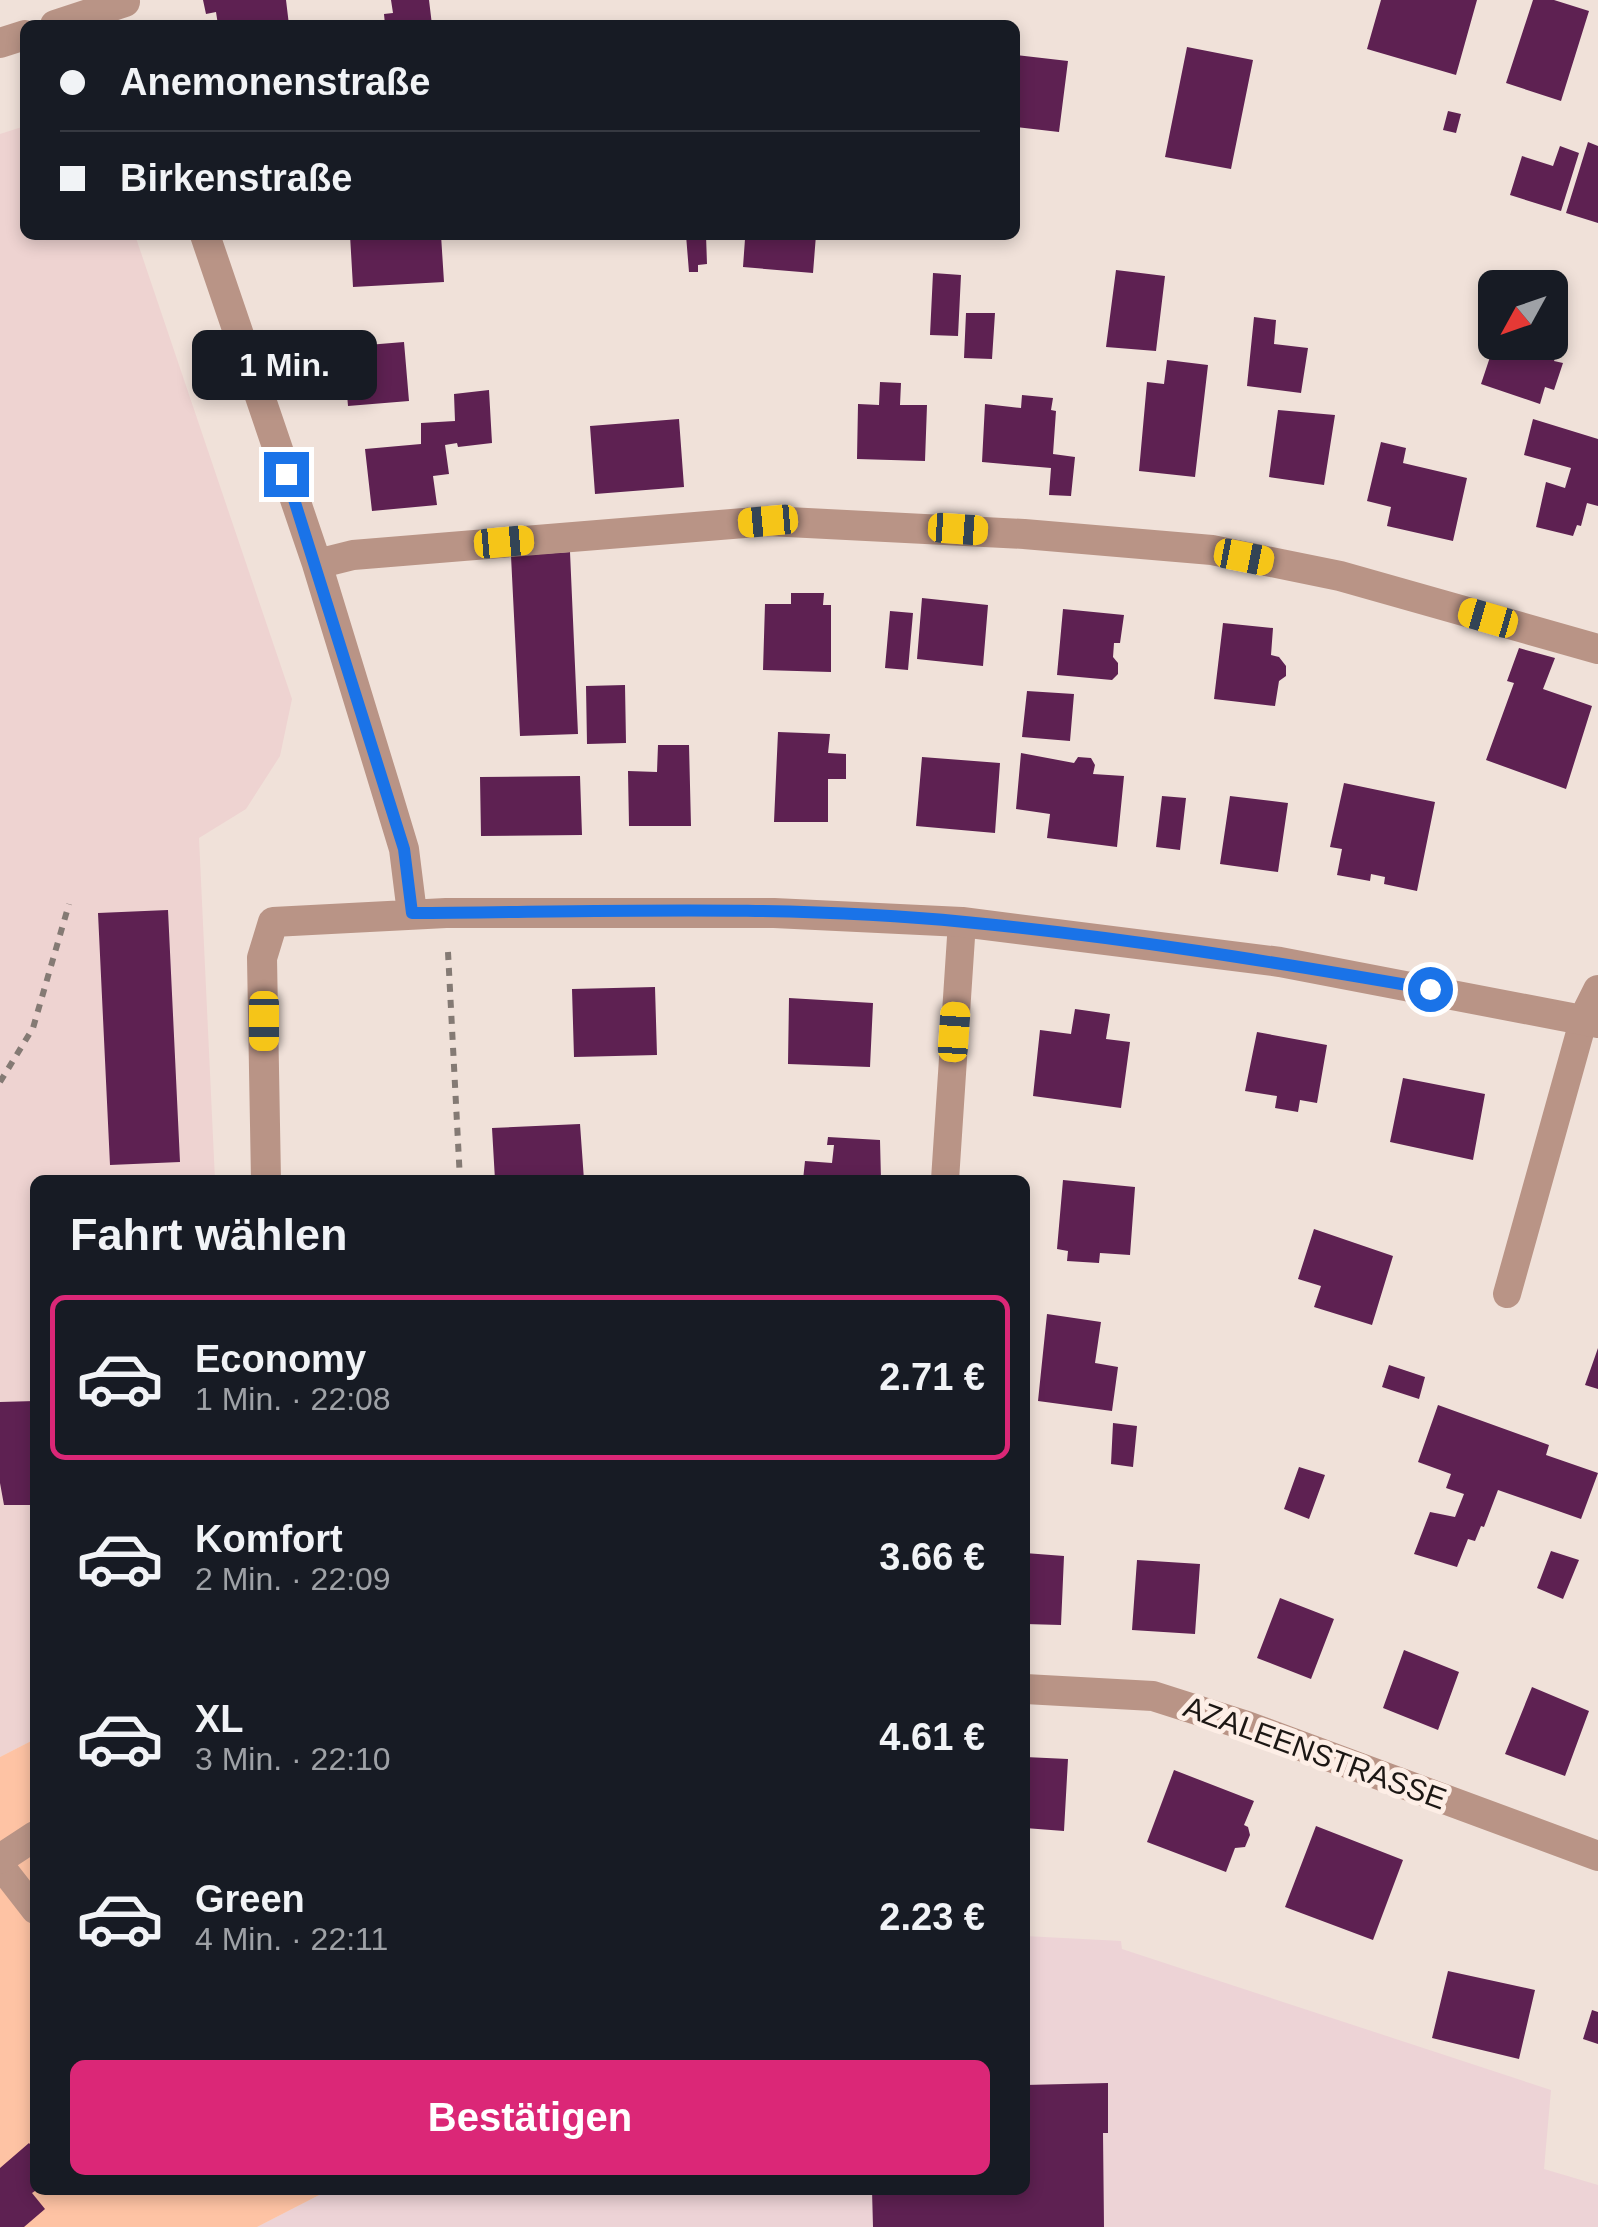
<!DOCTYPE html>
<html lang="de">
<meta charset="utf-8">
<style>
:root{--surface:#171b24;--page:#242831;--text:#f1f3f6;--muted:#9ea1a6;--line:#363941;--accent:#db2777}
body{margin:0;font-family:Arial,sans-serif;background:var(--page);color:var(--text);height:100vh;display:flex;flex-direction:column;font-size:38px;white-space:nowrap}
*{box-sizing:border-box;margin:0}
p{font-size:32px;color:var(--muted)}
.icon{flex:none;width:55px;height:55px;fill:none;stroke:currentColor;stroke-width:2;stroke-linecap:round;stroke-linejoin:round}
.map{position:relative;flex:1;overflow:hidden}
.sheet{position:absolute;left:30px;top:1175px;width:1000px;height:1020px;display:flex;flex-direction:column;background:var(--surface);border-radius:15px;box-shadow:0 5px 15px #0003}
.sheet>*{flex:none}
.top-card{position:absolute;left:20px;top:20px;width:1000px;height:220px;border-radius:15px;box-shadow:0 5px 15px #0003;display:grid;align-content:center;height:220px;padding:0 40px;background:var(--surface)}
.needle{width:65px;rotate:230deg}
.fabs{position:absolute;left:1478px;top:270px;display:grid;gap:20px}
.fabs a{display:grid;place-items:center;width:90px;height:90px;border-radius:15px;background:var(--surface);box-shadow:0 5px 15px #0003;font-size:50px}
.end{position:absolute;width:45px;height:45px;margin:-22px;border:12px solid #1a73e8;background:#fff;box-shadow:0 0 0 5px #fff}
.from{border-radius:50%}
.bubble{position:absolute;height:70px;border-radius:15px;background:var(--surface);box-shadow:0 5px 15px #0003;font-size:32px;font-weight:600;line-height:70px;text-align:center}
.car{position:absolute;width:30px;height:60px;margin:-30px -15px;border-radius:12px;box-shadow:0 0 8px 2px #0007;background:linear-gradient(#f5c518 24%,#345 0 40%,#f5c518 0 76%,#345 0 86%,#f5c518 0)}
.top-card b{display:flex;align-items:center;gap:35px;height:95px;font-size:38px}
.top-card b+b{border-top:2px solid var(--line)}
.top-card i{width:25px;height:25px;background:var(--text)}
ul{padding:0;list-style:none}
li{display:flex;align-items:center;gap:30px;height:165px;margin:0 20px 15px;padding:0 20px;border:5px solid transparent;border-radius:15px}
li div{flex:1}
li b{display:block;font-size:38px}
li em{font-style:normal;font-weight:600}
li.on{border-color:var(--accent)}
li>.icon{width:90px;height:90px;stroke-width:1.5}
h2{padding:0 40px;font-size:45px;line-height:120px}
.button{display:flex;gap:20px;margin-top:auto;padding:20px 40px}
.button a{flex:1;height:115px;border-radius:15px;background:var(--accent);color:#fff;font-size:40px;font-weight:600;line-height:115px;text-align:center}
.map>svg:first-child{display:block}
.commercial{fill:#edd3d6}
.education{fill:#eed3d1}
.green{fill:#fec3a4}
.building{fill:#5e2152}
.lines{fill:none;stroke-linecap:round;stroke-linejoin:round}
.path{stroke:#847a74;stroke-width:6;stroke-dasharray:8 8;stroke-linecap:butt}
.lane{stroke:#b99486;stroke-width:28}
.street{stroke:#b99486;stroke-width:30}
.route{stroke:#1a73e8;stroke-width:12}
.labels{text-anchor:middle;stroke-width:10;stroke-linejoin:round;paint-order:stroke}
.street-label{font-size:30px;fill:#1c1714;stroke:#fdeee6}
</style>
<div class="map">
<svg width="1598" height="2227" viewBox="0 0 1598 2227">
<rect width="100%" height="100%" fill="#f0e1d9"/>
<!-- commercial -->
<path class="commercial" d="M 1025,1936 L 1121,1941 L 1122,1949 L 1551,2090 L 1544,2169 L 1598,2185 L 1598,2227 L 257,2227 L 329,2190 L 1025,2190 Z"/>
<!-- education -->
<path class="education" d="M 25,126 L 25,235 L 135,235 L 292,699 L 280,756 L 246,809 L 199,838 L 215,1180 L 35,1180 L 35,1739 L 0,1757 L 0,134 Z"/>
<!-- green -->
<path class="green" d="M 35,1739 L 35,2190 L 329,2190 L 257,2227 L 0,2227 L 0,1757 Z"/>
<!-- building -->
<path class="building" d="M 203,0 L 286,0 L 289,25 L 218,25 L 216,12 L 206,14 Z
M 391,0 L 429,0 L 432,25 L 385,25 L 384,14 L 393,13 Z
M 1381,0 L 1477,0 L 1456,75 L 1367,49 Z
M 1533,0 L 1554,0 L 1589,11 L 1561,101 L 1506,83 Z
M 1187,47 L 1253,60 L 1231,169 L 1165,157 Z
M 1015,55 L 1068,61 L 1059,132 L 1015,127 Z
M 1448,111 L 1461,114 L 1456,133 L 1443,130 Z
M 1588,142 L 1598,146 L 1598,223 L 1566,213 Z
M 1560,146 L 1579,153 L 1561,211 L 1510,195 L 1522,156 L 1553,166 Z
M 350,235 L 441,235 L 444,282 L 353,287 Z
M 686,235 L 706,235 L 707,264 L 698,265 L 698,272 L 689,272 Z
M 732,235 L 816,235 L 813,273 L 743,267 L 745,239 L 732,238 Z
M 1116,270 L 1165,276 L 1156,351 L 1106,347 Z
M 933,273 L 961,275 L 958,336 L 930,335 Z
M 966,313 L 995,313 L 992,359 L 964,358 Z
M 1254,317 L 1276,320 L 1274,344 L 1308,348 L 1301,393 L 1247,386 Z
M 1550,337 L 1561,340 L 1554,361 L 1563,363 L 1554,390 L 1545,387 L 1540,404 L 1481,384 L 1495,342 L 1550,342 Z
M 404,342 L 409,401 L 348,406 L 343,347 Z
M 1167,360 L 1208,365 L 1195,477 L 1139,471 L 1147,382 L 1164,384 Z
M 880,382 L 901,383 L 900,405 L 927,405 L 925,461 L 857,459 L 858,404 L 879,405 Z
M 489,390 L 492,443 L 458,447 L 457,443 L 445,445 L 449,474 L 433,476 L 437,505 L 372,511 L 365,449 L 421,444 L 421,423 L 455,421 L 454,394 Z
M 1022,395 L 1053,398 L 1051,410 L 1056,411 L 1053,454 L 1075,457 L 1071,496 L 1049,495 L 1051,468 L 982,462 L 985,404 L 1021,408 Z
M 1278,410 L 1335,415 L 1324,485 L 1269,477 Z
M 679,419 L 684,487 L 595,494 L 590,426 Z
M 1533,419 L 1598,439 L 1598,506 L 1587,503 L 1581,526 L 1577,525 L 1573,536 L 1536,527 L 1546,482 L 1565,488 L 1571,468 L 1524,455 Z
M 1381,442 L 1406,448 L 1403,463 L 1467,478 L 1453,541 L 1387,526 L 1391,507 L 1367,501 Z
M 570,552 L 578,734 L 520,736 L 511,556 Z
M 791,593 L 824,593 L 823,605 L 831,605 L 831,672 L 763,670 L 765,604 L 791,604 Z
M 922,598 L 988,605 L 983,666 L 917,659 Z
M 1063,609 L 1124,615 L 1120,643 L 1114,643 L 1113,657 L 1118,663 L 1118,674 L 1112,680 L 1057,675 Z
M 890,611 L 913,613 L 908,670 L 885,668 Z
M 1223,623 L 1273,628 L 1271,655 L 1279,657 L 1286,666 L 1286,676 L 1279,681 L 1275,706 L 1214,699 Z
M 1519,648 L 1555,658 L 1543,689 L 1592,706 L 1566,789 L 1486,760 L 1514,683 L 1507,681 Z
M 625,685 L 626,743 L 587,744 L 586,686 Z
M 1027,691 L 1074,694 L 1070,741 L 1022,737 Z
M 778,732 L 830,734 L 828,753 L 846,754 L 846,779 L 828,779 L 828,822 L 774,822 Z
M 658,745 L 689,745 L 691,826 L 629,826 L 628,771 L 657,772 Z
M 1021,753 L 1074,763 L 1078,757 L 1091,758 L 1095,765 L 1093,774 L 1124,776 L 1117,847 L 1047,838 L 1050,814 L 1016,809 Z
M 922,757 L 1000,763 L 995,833 L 916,826 Z
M 580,776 L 582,835 L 481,836 L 480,777 Z
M 1344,783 L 1435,802 L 1417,891 L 1384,884 L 1385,877 L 1371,874 L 1370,881 L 1337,875 L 1342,849 L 1330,847 Z
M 1162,796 L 1186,798 L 1180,850 L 1156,847 Z
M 1230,796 L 1288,803 L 1278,872 L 1220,864 Z
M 168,910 L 180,1162 L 110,1165 L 98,913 Z
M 655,987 L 657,1055 L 574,1057 L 572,989 Z
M 789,998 L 873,1003 L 870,1067 L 788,1064 Z
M 1075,1009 L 1110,1014 L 1106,1039 L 1130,1042 L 1121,1108 L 1033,1096 L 1040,1030 L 1071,1034 Z
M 1257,1032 L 1327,1045 L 1317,1103 L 1300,1100 L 1298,1112 L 1275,1108 L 1277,1096 L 1245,1091 Z
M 1403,1078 L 1485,1094 L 1473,1160 L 1390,1142 Z
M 580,1124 L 584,1180 L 495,1180 L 492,1128 Z
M 828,1137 L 880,1140 L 881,1180 L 803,1180 L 805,1161 L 832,1163 L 834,1145 L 827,1145 Z
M 1063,1180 L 1135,1187 L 1130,1255 L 1100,1253 L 1099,1263 L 1067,1261 L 1068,1251 L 1057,1249 Z
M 1314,1229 L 1393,1256 L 1372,1325 L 1314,1307 L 1321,1286 L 1298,1279 Z
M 1047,1314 L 1101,1322 L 1095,1363 L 1118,1367 L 1112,1411 L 1038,1401 Z
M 1598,1348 L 1598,1389 L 1585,1385 Z
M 1389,1365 L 1425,1377 L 1419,1399 L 1382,1387 Z
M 35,1401 L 35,1505 L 4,1505 L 0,1483 L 0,1402 Z
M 1438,1405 L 1549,1445 L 1546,1455 L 1598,1473 L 1581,1519 L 1498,1490 L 1484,1527 L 1481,1526 L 1475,1541 L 1468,1539 L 1457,1567 L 1414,1554 L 1430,1512 L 1455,1517 L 1464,1494 L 1446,1488 L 1451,1474 L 1418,1462 Z
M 1113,1423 L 1137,1426 L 1133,1467 L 1111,1464 Z
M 1299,1467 L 1325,1475 L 1309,1519 L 1284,1509 Z
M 1551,1551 L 1579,1560 L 1563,1599 L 1537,1588 Z
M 1025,1553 L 1064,1556 L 1061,1625 L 1025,1624 Z
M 1137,1560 L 1200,1564 L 1195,1634 L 1132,1630 Z
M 1280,1598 L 1334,1619 L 1311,1679 L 1257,1658 Z
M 1404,1650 L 1459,1672 L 1438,1730 L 1383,1708 Z
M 1532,1687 L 1589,1711 L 1565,1776 L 1505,1754 Z
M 1025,1757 L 1068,1759 L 1064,1831 L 1025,1828 Z
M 1174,1770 L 1254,1801 L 1244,1825 L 1248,1827 L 1250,1835 L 1245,1847 L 1235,1848 L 1226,1872 L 1147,1842 Z
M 1316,1826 L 1403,1860 L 1373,1940 L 1285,1907 Z
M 1448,1971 L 1535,1990 L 1519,2059 L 1432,2038 Z
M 1592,2010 L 1598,2012 L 1598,2044 L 1583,2039 Z
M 1108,2083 L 1108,2133 L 1103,2133 L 1104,2227 L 873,2227 L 872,2190 L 1025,2190 L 1025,2085 Z
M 29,2143 L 35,2150 L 35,2191 L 32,2193 L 45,2209 L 24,2227 L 0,2227 L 0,2168 Z"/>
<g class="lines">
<!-- path -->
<path class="path" d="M 448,952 L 460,1180
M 0,1082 L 33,1028 L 69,904"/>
<!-- lane -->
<path class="lane" d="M 945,1180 L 962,922
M 1507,1294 L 1584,1018
M 0,1865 L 35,1910"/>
<!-- street -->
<path class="street" d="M 55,25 L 125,2
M 0,43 L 25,35
M 205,235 L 317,564 L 384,783 L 404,849 L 412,913
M 317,564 L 353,555 L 768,521 L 1024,534 L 1212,550 L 1340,576 L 1598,649
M 1584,1018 L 1598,990
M 266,1180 L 262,958 L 273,922 L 446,913 L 774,913 L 962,922 L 1280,962 L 1598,1023
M 1025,1689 L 1153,1696 L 1247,1726 L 1598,1856
M 0,1859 L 35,1836"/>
</g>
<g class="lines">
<!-- route -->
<path class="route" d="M 286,474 L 404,849 L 412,913 C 593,912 784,904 965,922 C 1121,937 1275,962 1430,989"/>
</g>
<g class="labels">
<!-- street labels -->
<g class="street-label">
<text transform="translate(1315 1753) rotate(20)" y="10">AZALEENSTRASSE</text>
</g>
</g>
</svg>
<div class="fabs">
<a><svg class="needle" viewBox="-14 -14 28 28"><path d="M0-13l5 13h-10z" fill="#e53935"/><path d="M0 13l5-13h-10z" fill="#9ea1a6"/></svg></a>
</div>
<i class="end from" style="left:1430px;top:989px"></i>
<i class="end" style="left:286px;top:474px"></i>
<div class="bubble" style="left:192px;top:330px;width:185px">1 Min.</div>
<i class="car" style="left:768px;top:521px;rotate:265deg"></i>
<i class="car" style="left:958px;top:529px;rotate:94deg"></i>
<i class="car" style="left:504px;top:542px;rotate:85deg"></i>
<i class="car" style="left:1244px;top:557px;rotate:101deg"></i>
<i class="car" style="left:1488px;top:618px;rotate:286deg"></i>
<i class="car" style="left:264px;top:1021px;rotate:180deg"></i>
<i class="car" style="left:954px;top:1032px;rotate:4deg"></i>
<div class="top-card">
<b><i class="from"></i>Anemonenstraße</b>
<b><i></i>Birkenstraße</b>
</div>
<section class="sheet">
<h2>Fahrt wählen</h2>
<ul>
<li class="on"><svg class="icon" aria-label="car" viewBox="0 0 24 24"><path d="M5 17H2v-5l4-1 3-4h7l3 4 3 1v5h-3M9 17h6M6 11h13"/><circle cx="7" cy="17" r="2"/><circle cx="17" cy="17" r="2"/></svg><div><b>Economy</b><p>1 Min. · 22:08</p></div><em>2.71 €</em></li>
<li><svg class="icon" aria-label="car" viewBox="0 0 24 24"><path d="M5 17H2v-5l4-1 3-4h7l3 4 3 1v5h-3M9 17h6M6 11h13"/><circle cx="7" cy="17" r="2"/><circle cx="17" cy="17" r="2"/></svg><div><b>Komfort</b><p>2 Min. · 22:09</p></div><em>3.66 €</em></li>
<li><svg class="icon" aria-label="car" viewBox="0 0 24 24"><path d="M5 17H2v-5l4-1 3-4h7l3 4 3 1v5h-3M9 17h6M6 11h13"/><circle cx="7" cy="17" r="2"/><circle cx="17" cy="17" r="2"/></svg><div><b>XL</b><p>3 Min. · 22:10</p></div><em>4.61 €</em></li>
<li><svg class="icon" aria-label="car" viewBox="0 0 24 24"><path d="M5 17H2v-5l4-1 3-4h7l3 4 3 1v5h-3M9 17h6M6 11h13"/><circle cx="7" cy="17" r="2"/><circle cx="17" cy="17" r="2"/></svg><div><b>Green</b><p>4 Min. · 22:11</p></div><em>2.23 €</em></li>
</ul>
<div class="button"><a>Bestätigen</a></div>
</section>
</div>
